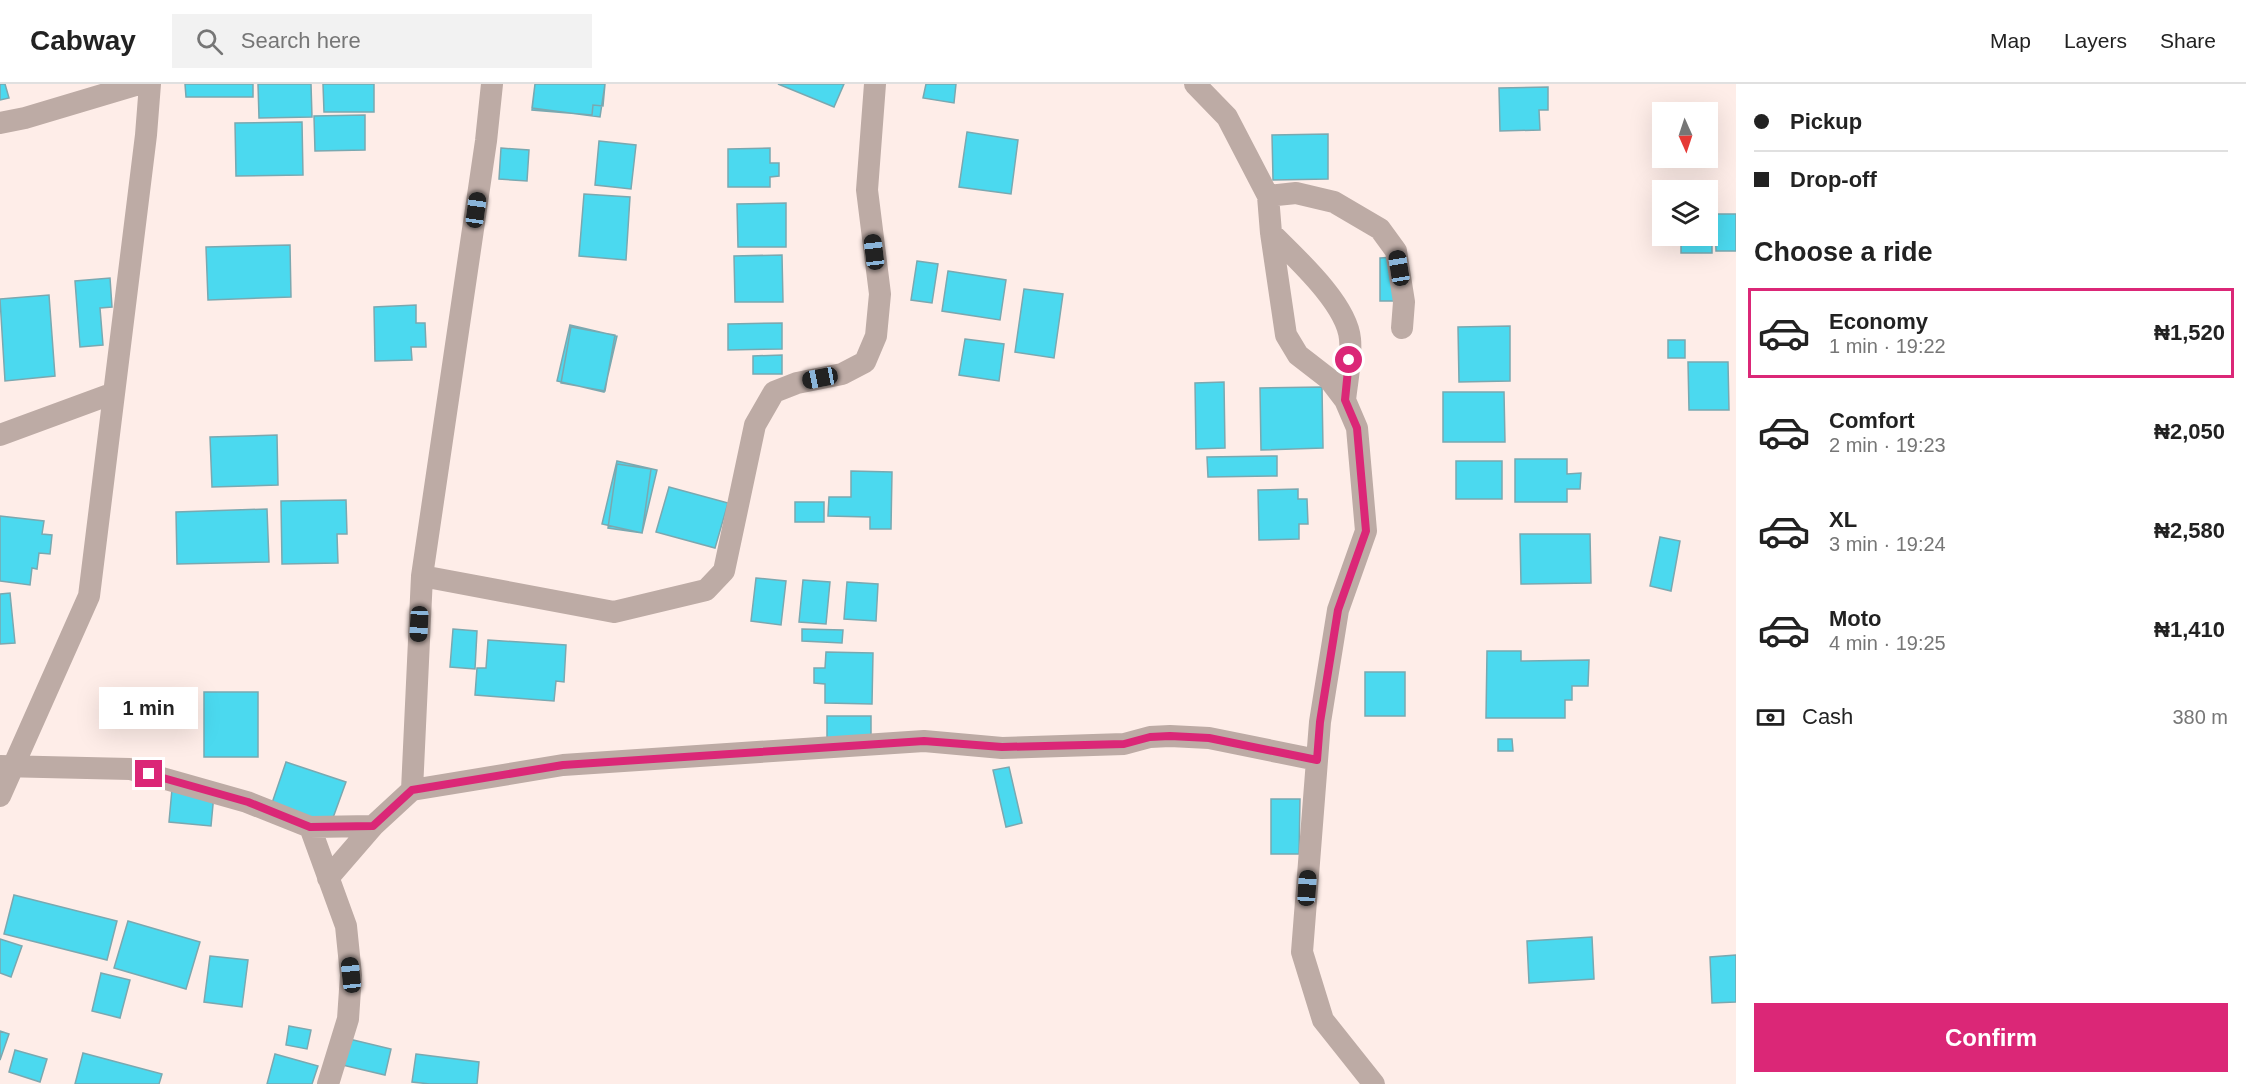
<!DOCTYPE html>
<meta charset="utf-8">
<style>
:root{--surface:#fff;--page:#f2f2f2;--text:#222;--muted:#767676;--line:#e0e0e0;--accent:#db2777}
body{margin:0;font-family:Arial,sans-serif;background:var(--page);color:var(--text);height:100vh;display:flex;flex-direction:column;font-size:22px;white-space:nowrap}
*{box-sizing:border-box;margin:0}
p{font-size:20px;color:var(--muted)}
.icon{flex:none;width:33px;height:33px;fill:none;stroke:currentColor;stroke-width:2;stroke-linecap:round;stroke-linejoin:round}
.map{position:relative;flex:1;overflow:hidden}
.panel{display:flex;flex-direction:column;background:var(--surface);width:510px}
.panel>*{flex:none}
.hud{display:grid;align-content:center;height:132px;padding:0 18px;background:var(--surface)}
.needle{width:39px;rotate:177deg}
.controls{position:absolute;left:1652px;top:18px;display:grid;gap:12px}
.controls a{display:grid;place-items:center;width:66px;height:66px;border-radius:0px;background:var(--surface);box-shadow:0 6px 24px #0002;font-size:30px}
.end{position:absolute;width:27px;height:27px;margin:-14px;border:8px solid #db2777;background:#fff;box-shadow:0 0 0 3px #fff}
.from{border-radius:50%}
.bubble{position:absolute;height:42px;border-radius:0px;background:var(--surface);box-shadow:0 6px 24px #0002;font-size:20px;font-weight:700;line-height:42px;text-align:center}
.car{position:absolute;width:18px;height:36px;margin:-18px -9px;border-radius:8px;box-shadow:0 0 4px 2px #0007;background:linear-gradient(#222 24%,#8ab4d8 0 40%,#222 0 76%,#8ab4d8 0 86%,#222 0)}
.hud b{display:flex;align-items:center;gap:21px;height:57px;font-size:22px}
.hud b+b{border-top:2px solid var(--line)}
.hud i{width:15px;height:15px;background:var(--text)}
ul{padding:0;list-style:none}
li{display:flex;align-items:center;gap:18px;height:90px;margin:0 12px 9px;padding:0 6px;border:3px solid transparent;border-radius:0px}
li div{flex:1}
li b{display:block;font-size:22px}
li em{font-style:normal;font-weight:700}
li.active{border-color:var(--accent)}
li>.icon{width:54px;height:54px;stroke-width:1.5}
h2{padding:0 18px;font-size:27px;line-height:72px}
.pay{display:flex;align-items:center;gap:15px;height:66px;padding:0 18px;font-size:22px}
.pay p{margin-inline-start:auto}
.action{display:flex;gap:12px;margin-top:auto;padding:12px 18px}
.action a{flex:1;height:69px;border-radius:0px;background:var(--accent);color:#fff;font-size:24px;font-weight:700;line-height:69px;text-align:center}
header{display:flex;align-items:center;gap:36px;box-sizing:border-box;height:84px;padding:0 30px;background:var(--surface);border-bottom:2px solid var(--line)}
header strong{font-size:28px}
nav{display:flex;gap:33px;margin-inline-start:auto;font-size:21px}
.search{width:420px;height:54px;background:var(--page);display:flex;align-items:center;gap:15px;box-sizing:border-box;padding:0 21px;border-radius:0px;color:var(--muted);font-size:22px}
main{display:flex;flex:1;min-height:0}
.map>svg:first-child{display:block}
.building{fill:#4bd9ef;stroke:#7aa8b0;stroke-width:1.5}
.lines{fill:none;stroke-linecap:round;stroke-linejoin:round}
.minor{stroke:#bdaba5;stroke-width:22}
.route{stroke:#db2777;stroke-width:8}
</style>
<header>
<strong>Cabway</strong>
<div class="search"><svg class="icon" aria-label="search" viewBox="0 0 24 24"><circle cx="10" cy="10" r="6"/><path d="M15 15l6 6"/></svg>Search here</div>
<nav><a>Map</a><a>Layers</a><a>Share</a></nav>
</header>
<main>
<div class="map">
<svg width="1736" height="1000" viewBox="0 0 1736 1000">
<rect width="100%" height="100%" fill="#feede8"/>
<!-- building -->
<path class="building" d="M 0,0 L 5,0 L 9,14 L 0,16 Z
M 185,0 L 253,0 L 253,13 L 186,13 Z
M 258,0 L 311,0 L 312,33 L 259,34 Z
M 323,0 L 374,0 L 374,28 L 324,28 Z
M 535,0 L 605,0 L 600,33 L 532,24 Z
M 535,0 L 605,0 L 603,22 L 593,21 L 592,31 L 532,26 Z
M 778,0 L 844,0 L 834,23 Z
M 926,0 L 956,0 L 954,19 L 923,14 Z
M 1548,3 L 1548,26 L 1539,26 L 1540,46 L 1500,47 L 1499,4 Z
M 365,31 L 365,66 L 315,67 L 314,32 Z
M 302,38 L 303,91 L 236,92 L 235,39 Z
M 967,48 L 1018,56 L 1011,110 L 959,103 Z
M 1328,50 L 1328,95 L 1273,96 L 1272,51 Z
M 599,57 L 636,61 L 631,105 L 595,101 Z
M 501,64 L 529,66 L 527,97 L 499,95 Z
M 770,64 L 770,79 L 779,79 L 779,92 L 770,93 L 770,103 L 728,103 L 728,65 Z
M 584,110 L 630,113 L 626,176 L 579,172 Z
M 786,119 L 786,163 L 738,163 L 737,120 Z
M 1707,129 L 1712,129 L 1712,169 L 1681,169 L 1681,152 L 1707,152 Z
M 1715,130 L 1736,130 L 1736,167 L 1716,167 Z
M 290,161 L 291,213 L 208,216 L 206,163 Z
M 782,171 L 783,218 L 735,218 L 734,172 Z
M 1396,173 L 1396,217 L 1380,217 L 1380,174 Z
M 917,177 L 938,180 L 932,219 L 911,216 Z
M 948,187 L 1006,196 L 1000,236 L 942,227 Z
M 110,194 L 112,223 L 100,224 L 103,261 L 80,263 L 75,197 Z
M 1024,205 L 1063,210 L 1054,274 L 1015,268 Z
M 49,211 L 55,292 L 5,297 L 0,215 Z
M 416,221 L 416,239 L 425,239 L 426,263 L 411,263 L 412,276 L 375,277 L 374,223 Z
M 782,239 L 782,265 L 728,266 L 728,240 Z
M 570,241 L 617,252 L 604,308 L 557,297 Z
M 1510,242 L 1510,297 L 1459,298 L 1458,243 Z
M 571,243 L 615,251 L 605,307 L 561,299 Z
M 965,255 L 1004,260 L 999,297 L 959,291 Z
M 1668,256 L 1685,256 L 1685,274 L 1668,274 Z
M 782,271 L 782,290 L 753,290 L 753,272 Z
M 1688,278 L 1728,278 L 1729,326 L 1689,326 Z
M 1224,298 L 1225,364 L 1196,365 L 1195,299 Z
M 1322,303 L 1323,364 L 1261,366 L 1260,304 Z
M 1443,308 L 1504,308 L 1505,358 L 1443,358 Z
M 277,351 L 278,401 L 212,403 L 210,353 Z
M 1277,372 L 1277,392 L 1208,393 L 1207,373 Z
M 1515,375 L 1567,375 L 1567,390 L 1581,389 L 1580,405 L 1567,405 L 1567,418 L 1515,418 Z
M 617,377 L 657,386 L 642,449 L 602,440 Z
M 1456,377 L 1502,377 L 1502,415 L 1456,415 Z
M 617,380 L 651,385 L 642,449 L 608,444 Z
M 851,387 L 892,388 L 891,445 L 870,445 L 870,433 L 828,432 L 829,413 L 851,413 Z
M 669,403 L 728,419 L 715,464 L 656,448 Z
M 1298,405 L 1298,415 L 1307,415 L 1308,440 L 1299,440 L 1299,455 L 1259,456 L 1258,406 Z
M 346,416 L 347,450 L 337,450 L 338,479 L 282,480 L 281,417 Z
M 795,418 L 824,418 L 824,438 L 795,438 Z
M 267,425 L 269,478 L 177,480 L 176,428 Z
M 0,432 L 44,437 L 42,450 L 52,451 L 50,470 L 39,469 L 37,485 L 32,484 L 30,501 L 0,497 Z
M 1520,450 L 1590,450 L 1591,499 L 1521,500 Z
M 1660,453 L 1680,457 L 1671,507 L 1650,502 Z
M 756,494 L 786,497 L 781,541 L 751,537 Z
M 803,496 L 830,498 L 826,540 L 799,538 Z
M 847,498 L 878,500 L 876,537 L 844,535 Z
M 10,509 L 15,559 L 0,560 L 0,510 Z
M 453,545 L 477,547 L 475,585 L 450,583 Z
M 802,545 L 843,546 L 842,559 L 802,557 Z
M 488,556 L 566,561 L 564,598 L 556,597 L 554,617 L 475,611 L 477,584 L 486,584 Z
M 1487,567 L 1521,567 L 1521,577 L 1589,576 L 1588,602 L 1572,602 L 1572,616 L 1565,616 L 1565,634 L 1486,634 Z
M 826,568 L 873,569 L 872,620 L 825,619 L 825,600 L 814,599 L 814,584 L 825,584 Z
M 1365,588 L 1405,588 L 1405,632 L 1365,632 Z
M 204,608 L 258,608 L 258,673 L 204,673 Z
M 827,632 L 871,632 L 871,656 L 827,657 Z
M 1498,655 L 1512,655 L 1513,667 L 1498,667 Z
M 286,678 L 346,698 L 330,742 L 271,722 Z
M 1009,683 L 1022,739 L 1006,743 L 993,686 Z
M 172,705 L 214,710 L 211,742 L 169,738 Z
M 1271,715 L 1300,715 L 1299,770 L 1271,770 Z
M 14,811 L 117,837 L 107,876 L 4,850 Z
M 128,837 L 200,858 L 186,905 L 114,884 Z
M 1592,853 L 1594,895 L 1529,899 L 1527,857 Z
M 0,855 L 22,862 L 11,893 L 0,889 Z
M 1736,871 L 1736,918 L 1712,919 L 1710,873 Z
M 210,872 L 248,876 L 242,923 L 204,918 Z
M 101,889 L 130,896 L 120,934 L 92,927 Z
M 289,942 L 311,946 L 307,965 L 286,961 Z
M 0,947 L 9,950 L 0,976 Z
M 345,954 L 391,965 L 385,991 L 338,980 Z
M 15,966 L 47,975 L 40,998 L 9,988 Z
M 83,969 L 162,990 L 159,1000 L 75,1000 Z
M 275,970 L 318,982 L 312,1000 L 267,1000 Z
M 416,970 L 479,978 L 477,1000 L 430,1000 L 412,998 Z"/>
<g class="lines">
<!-- minor -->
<path class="minor" d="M 1195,0 L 1227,33 L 1268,112 L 1271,149 L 1286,251 L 1298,271 L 1329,295 L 1345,316 L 1357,344 L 1366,447 L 1338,526 L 1320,638 L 1302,868 L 1323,936 L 1374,1000
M 0,39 L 25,34 L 139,0
M 1268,112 L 1296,109 L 1334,118 L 1380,145 L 1396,167 L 1404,218 L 1402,244
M 1271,149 C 1296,174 1347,220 1350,255 C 1352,274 1347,297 1345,316
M 0,351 L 114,309
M 422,492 L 614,528 L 706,506 L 724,487 L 755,341 L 774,308 L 797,299 L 842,290 L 865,278 L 876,252 L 880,210 L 867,106 L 875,0
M 0,682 L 130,685 L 247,718 L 310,743 L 373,742 L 412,706 L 422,492 L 486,57 L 492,0
M 412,706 L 563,681 L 924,657 L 1002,664 L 1124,660 L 1150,653 L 1170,652 L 1209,654 L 1317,676
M 0,712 L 89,512 L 146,51 L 150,0
M 310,743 L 346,842 L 351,891 L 348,935 L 328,1000
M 328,794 L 373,742"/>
</g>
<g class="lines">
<!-- route -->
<path class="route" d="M 149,690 L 248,718 L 310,743 L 373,742 L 412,706 L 563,681 L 924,657 L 1002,663 L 1124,660 L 1150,653 L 1170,652 L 1209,654 L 1317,676 L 1320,638 L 1338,526 L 1366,447 L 1357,344 L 1345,316 L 1349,276"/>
</g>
</svg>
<div class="controls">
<a><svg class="needle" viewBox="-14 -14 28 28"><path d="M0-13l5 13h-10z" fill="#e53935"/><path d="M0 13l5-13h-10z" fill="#767676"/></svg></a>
<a><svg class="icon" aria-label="layers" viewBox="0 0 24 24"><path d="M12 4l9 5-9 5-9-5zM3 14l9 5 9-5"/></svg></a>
</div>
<i class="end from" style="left:1349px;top:276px"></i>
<i class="end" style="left:149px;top:690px"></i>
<div class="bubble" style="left:99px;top:603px;width:99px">1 min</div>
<i class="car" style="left:476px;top:126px;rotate:8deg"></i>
<i class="car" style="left:874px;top:168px;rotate:353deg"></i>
<i class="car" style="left:1399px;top:184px;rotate:351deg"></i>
<i class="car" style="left:820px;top:294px;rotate:259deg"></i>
<i class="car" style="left:419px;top:540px;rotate:183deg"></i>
<i class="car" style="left:1307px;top:804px;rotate:4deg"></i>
<i class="car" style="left:351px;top:891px;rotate:354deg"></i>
</div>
<section class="panel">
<div class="hud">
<b><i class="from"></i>Pickup</b>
<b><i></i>Drop-off</b>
</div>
<h2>Choose a ride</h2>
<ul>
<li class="active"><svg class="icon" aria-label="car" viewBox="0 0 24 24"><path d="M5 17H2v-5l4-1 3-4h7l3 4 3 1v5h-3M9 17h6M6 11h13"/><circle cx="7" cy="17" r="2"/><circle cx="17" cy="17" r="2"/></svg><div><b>Economy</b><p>1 min · 19:22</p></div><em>₦1,520</em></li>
<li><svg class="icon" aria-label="car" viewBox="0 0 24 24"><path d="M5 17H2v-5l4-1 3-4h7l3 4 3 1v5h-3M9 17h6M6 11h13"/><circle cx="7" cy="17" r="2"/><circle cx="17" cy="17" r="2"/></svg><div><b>Comfort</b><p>2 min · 19:23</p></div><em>₦2,050</em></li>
<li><svg class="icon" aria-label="car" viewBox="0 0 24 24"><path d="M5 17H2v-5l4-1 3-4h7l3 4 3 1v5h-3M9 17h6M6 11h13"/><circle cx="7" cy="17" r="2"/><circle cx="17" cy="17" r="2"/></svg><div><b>XL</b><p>3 min · 19:24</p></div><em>₦2,580</em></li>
<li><svg class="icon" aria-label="car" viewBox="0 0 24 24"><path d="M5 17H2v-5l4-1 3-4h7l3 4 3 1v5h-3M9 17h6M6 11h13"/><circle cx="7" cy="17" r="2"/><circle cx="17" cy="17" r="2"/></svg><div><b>Moto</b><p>4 min · 19:25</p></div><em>₦1,410</em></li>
</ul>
<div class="pay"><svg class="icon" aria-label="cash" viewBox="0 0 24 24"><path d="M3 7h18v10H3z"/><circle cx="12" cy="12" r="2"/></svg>Cash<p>380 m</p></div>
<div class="action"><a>Confirm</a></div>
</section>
</main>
